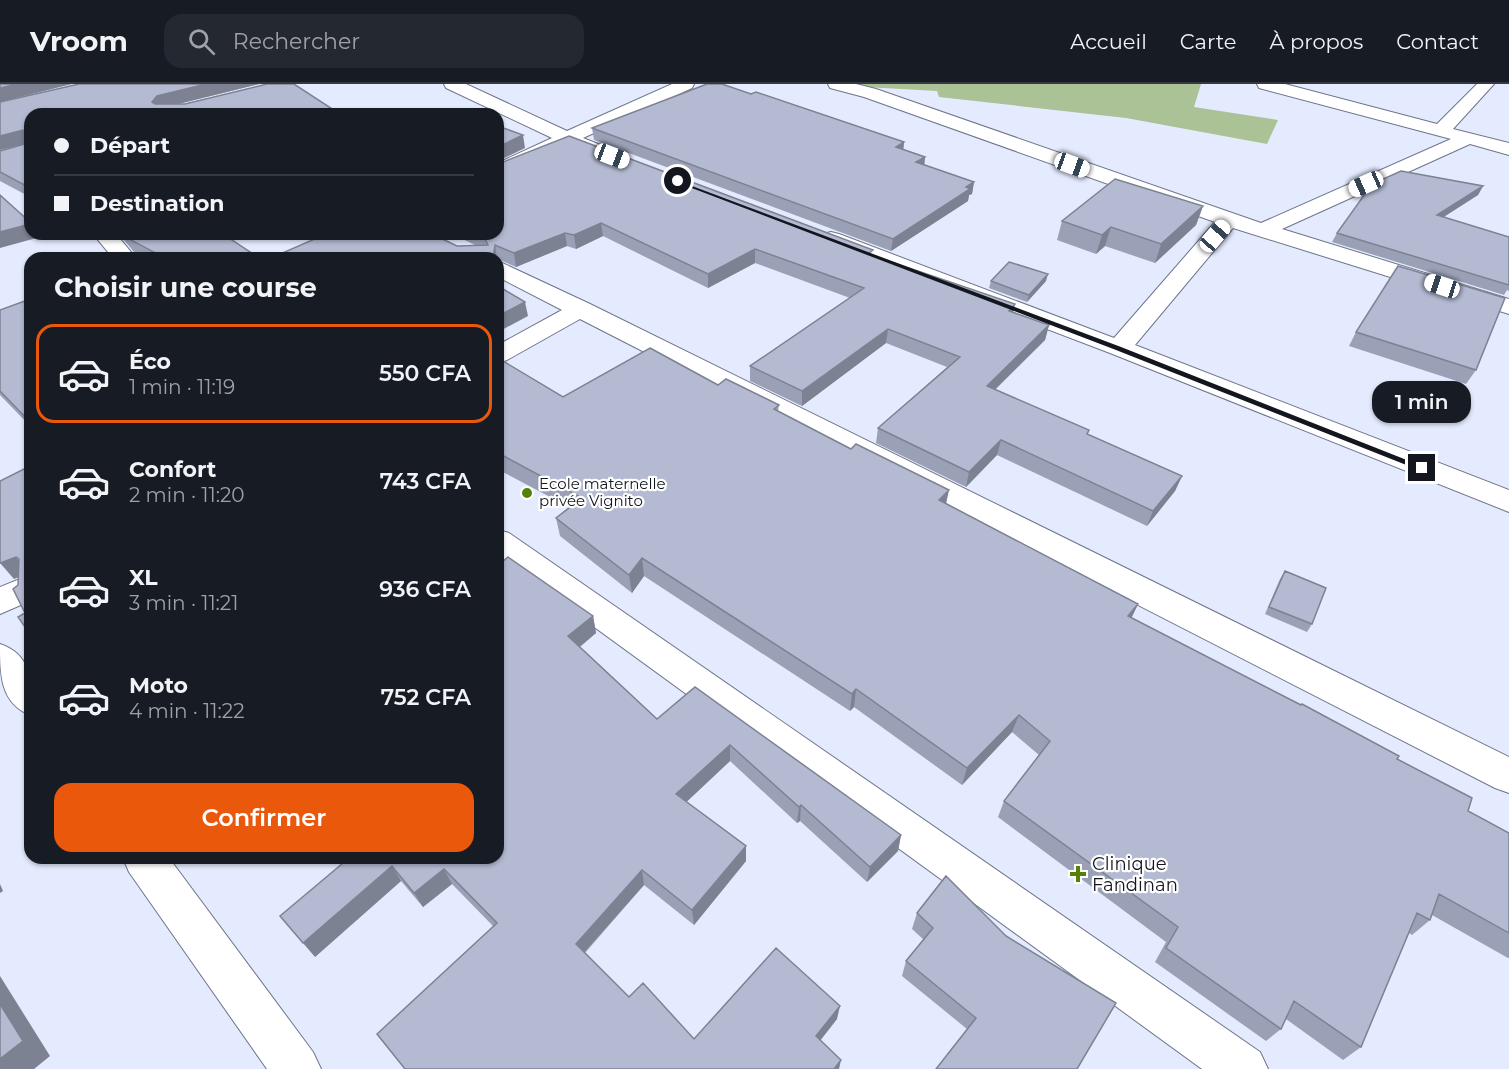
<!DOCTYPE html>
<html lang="fr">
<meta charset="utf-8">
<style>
:root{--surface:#171b24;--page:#242831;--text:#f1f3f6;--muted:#9ea1a6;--line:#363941;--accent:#ea580c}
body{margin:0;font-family:Montserrat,sans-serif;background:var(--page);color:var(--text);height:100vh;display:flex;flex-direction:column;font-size:22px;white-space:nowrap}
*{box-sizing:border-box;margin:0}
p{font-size:20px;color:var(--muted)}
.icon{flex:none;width:33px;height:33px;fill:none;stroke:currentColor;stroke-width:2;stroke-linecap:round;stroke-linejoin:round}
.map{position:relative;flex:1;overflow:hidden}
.sheet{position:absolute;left:24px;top:168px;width:480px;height:612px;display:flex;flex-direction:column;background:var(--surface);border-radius:18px;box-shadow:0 2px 4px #0004}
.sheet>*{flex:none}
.top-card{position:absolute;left:24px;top:24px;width:480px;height:132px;border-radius:18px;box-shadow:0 2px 4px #0004;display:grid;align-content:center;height:132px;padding:0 30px;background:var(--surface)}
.end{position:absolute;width:27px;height:27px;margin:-14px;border:8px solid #13161e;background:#fff;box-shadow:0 0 0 3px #fff}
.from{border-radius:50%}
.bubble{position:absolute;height:42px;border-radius:18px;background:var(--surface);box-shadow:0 2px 4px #0004;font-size:20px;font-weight:600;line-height:42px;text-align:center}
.car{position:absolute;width:18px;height:36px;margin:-18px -9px;border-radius:8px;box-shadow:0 0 4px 2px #0007;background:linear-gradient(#fff 24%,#345 0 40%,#fff 0 76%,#345 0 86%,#fff 0)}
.top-card b{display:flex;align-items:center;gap:21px;height:57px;font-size:22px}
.top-card b+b{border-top:2px solid var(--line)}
.top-card i{width:15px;height:15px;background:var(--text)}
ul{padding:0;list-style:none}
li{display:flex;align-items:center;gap:18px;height:99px;margin:0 12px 9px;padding:0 18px;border:3px solid transparent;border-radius:18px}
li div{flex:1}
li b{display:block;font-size:22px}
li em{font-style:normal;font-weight:600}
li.active{border-color:var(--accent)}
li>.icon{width:54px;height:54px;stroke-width:1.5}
h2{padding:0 30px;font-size:27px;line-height:72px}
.cta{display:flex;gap:12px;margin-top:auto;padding:12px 30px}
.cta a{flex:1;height:69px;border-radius:18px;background:var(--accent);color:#fff;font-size:24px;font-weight:600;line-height:69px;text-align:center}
header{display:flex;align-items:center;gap:36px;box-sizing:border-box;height:84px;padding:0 30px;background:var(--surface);border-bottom:2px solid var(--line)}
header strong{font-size:28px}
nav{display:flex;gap:33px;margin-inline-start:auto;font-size:21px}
.search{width:420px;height:54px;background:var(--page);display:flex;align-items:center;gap:15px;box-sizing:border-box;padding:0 21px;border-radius:18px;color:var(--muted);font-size:22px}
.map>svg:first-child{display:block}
.green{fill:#abc196}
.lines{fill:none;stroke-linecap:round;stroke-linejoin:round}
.street-casing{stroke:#6e748a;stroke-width:2}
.street{fill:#fff;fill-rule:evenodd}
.wall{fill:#9aa0b5}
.shaded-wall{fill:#7d8293}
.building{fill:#b3bad2;stroke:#7d8293;stroke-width:1.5}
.route{fill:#13161e}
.poi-dot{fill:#568108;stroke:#fff;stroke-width:2}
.labels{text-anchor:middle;stroke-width:4.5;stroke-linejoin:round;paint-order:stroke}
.poi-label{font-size:15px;fill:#13161e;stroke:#fff;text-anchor:start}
.near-poi-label{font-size:18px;fill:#13161e;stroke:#fff;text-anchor:start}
</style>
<header>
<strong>Vroom</strong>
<div class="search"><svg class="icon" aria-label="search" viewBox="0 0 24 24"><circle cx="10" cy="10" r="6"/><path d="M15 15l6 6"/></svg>Rechercher</div>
<nav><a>Accueil</a><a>Carte</a><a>À propos</a><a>Contact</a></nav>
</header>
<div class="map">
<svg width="1509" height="985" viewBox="0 0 1509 985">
<rect width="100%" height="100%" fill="#e5ebfe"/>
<!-- green -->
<path class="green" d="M 854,0 L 1201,0 L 1194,23 L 1278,36 L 1267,60 L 1126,34 L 939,13 L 937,7 L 865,3 Z"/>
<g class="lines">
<defs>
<path id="street" d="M 444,0 L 466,0 L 567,47 L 672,0 L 694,0 L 692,4 L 583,54 L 613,66 L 616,70 L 613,74 L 599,74 L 567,61 L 498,92 L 498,79 L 552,54 L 446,4 Z
M 828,0 L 856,0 L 876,5 L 1261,139 L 1451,55 L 1259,4 L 1257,0 L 1285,0 L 1437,40 L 1477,0 L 1494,0 L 1453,45 L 1509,59 L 1509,71 L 1470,60 L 1282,145 L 1509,215 L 1509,230 L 1233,144 L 1135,261 L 1509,406 L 1509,428 L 1110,269 L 823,160 L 820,155 L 823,150 L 831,148 L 839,150 L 1114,254 L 1215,138 L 864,13 L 830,4 Z
M 93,150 L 116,150 L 136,174 L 113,174 Z
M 498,177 L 590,220 L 1509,673 L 1509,709 L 1495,704 L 580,235 L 507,276 L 498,279 L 498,261 L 562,226 L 498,193 Z
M 498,446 L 509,449 L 1260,968 L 1268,985 L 1202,985 L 498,473 Z
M 30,491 L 30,517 L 0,530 L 0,503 Z
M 0,560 C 35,572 30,601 30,631 C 0,619 0,590 0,560 Z
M 123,774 L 169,774 L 313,968 L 321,985 L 267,985 L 129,788 Z"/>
</defs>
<!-- street casing -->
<use href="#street" class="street-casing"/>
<!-- street -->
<use href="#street" class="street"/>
</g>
<!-- wall -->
<path class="wall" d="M 79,0 L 259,0 L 178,20 L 340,30 L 30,30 L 30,113 L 0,97 L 0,67 L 25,60 L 0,66 L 0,18 Z
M 592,44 L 904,58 L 903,65 L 925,73 L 924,81 L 974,98 L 972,110 L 969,111 L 968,117 L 891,167 L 594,56 Z
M 498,80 L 872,171 L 1014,228 L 1049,241 L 1045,256 L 995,306 L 1089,346 L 1088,350 L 1182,392 L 1175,407 L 1147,442 L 997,371 L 966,403 L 876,359 L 878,344 L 947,283 L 886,259 L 802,322 L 750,297 L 750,282 L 850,214 L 755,179 L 708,204 L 603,152 L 576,165 L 567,162 L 516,183 L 498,175 L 498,174 L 271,174 L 475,161 L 452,150 L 498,150 Z
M 1483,102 L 1478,111 L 1444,133 L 1509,153 L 1509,207 L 1507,206 L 1504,211 L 1332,158 L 1337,149 Z
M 1203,122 L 1196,141 L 1155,179 L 1105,162 L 1096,170 L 1057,156 L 1062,137 Z
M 119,150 L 223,150 L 259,174 L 145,174 L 134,168 Z
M 991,197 L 1046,197 L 1027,218 L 989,204 Z
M 30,215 L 30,342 L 0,311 L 0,226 Z
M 1356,248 L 1476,286 L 1466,300 L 1349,262 Z
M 498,274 L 563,313 L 718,301 L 779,321 L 778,327 L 946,419 L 1138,520 L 1131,534 L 1397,675 L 1468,727 L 1509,749 L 1509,874 L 1508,874 L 1432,831 L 1430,836 L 1412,851 L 1409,849 L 1361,963 L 1343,976 L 1286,935 L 1281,945 L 1266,957 L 1155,878 L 1166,858 L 998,733 L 1004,717 L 1039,671 L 1012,648 L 962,701 L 854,623 L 850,627 L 644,492 L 632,509 L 560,452 L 556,434 L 569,423 L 499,386 L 498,386 Z
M 502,478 L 593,532 L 596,549 L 580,563 L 657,635 L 695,603 L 901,751 L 898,767 L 867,798 L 800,737 L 797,739 L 730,677 L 686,718 L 746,777 L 694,841 L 644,801 L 585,869 L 629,913 L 694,955 L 837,935 L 820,957 L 405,985 L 493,842 L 452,800 L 423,823 L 401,797 L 315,873 L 349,774 L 498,774 Z
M 1285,487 L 1312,540 L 1307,548 L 1265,530 L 1280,495 Z
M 946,792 L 1077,985 L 967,945 L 902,892 L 906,877 L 924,856 L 912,845 L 917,829 Z"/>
<!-- shaded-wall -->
<path class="shaded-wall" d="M 17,0 L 72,0 L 0,18 L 0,4 Z
M 206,0 L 259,0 L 162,24 L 158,30 L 152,18 L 157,12 Z
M 23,46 L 29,59 L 0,66 L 0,52 Z
M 523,51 L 525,64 L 498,77 L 498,63 Z
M 904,58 L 903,70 L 896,63 Z
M 925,73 L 924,84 L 916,78 Z
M 974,98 L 972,110 L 969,111 L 968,117 L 891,167 L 893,155 Z
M 1483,102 L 1478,111 L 1432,140 L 1437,131 Z
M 1203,122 L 1196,141 L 1155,179 L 1161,160 Z
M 601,139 L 603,152 L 576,165 L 574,151 Z
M 30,140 L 30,150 L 38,150 L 40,153 L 0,164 L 0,148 Z
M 1111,143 L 1105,162 L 1096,170 L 1102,151 Z
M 565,149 L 567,162 L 516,183 L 514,169 Z
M 495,161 L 497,174 L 493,174 Z
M 755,165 L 755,179 L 708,204 L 708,190 Z
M 1048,190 L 1046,197 L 1027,218 L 1029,211 Z
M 525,218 L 528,232 L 498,248 L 498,232 Z
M 1015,220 L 1012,234 L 1009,227 Z
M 1049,241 L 1045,256 L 983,317 L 987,302 Z
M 888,245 L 886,259 L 802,322 L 802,307 Z
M 1001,356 L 997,371 L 966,403 L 969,388 Z
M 1182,392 L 1175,407 L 1147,442 L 1153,427 Z
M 949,406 L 945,425 L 939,416 Z
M 16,473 L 29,489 L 14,495 L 0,479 Z
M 642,474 L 644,492 L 632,509 L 629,491 Z
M 1138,520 L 1130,537 L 1128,532 Z
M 593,532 L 596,549 L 572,569 L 568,552 Z
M 856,605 L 854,623 L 850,627 L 852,610 Z
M 1019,631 L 1012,648 L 962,701 L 967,684 Z
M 730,661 L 730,677 L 678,726 L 676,710 Z
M 801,721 L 800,737 L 797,739 L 799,723 Z
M 901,751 L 898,767 L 867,798 L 870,783 Z
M 746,762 L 746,777 L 694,841 L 692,826 Z
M 392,782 L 401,797 L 315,873 L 303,859 Z
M 444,785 L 452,800 L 423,823 L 414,809 Z
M 642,786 L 644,801 L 580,873 L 576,860 Z
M 0,800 L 3,807 L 0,809 Z
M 0,892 L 50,972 L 34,985 L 0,985 Z
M 840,922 L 837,935 L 814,964 L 816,952 Z
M 841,976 L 839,985 L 834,985 Z"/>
<!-- building -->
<path class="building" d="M 0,0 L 17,0 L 0,4 Z
M 79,0 L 206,0 L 157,12 L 152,18 L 155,20 L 185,20 L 267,0 L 294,0 L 340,30 L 30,30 L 30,104 L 0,88 L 0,67 L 25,60 L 25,48 L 23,46 L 0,52 L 0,18 Z
M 707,0 L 722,0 L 751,10 L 756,8 L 904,58 L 896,63 L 925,73 L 916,78 L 974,98 L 966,103 L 970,105 L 893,155 L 592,44 Z
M 498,42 L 523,51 L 498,63 Z
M 569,52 L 873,166 L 868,170 L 1015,220 L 1009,227 L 1049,241 L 987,302 L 1089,346 L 1087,350 L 1182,392 L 1153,427 L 1001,356 L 969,388 L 878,344 L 960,273 L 888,245 L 802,307 L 750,282 L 864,204 L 755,165 L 708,190 L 601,139 L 574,151 L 565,149 L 514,169 L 495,161 L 493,174 L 271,174 L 326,150 L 432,150 L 457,162 L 488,161 L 484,153 L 477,150 L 498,150 L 498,80 Z
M 1401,87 L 1483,102 L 1437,131 L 1509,153 L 1509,201 L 1337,149 L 1372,100 Z
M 1115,95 L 1203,122 L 1161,160 L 1111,143 L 1102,151 L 1062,137 Z
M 0,111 L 30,138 L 30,140 L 0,148 Z
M 123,150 L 223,150 L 259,174 L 165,174 L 127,154 Z
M 1009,178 L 1048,190 L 1029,211 L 991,197 Z
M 1398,182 L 1505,214 L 1476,286 L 1356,248 Z
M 498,202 L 525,218 L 498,232 Z
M 30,215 L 30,338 L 0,307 L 0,226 Z
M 650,264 L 718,301 L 726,295 L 779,321 L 774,325 L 851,365 L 856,360 L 949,406 L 939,416 L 1138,520 L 1128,532 L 1301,621 L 1302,620 L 1399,672 L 1397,675 L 1472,714 L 1468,727 L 1509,749 L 1509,849 L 1439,810 L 1430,836 L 1417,829 L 1361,963 L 1294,917 L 1281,945 L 1166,864 L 1178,843 L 1004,717 L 1050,657 L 1019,631 L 967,684 L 856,605 L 852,610 L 642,474 L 629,491 L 556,434 L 582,414 L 498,369 L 498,274 L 563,313 Z
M 30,382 L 30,550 L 18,533 L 25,529 L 13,505 L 18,501 L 19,475 L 16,473 L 0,479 L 0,397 Z
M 508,473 L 593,532 L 568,552 L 657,635 L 695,603 L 901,751 L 870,783 L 801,721 L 799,723 L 730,661 L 676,710 L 746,762 L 692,826 L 642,786 L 576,860 L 629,913 L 643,899 L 694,955 L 776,864 L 840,922 L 816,952 L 841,976 L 834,985 L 405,985 L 377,950 L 497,839 L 444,785 L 414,809 L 392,782 L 303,859 L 280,832 L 349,774 L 498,774 L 498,475 L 502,478 Z
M 1285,487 L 1326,504 L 1312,540 L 1269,523 Z
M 946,792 L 1006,852 L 1116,919 L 1077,985 L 936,985 L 976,934 L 906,877 L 933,844 L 917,829 Z
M 0,920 L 23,957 L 0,975 Z"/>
<!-- route -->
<path class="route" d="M 676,96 L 1121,263 L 1427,384 L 1419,386 L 1116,266 L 676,98 Z"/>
<!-- markers -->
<g class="poi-dot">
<circle cx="527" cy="409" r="6"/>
<path d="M1075 781h6v6h6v6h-6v6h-6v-6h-6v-6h6z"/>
</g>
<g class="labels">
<!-- poi labels -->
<g class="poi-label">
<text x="539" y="405">Ecole maternelle<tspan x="539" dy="17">privée Vignito</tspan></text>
</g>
<!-- near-poi labels -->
<g class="near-poi-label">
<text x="1092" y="786">Clinique<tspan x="1092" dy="21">Fandinan</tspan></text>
</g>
</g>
</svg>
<i class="end from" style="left:678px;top:97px"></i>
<i class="end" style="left:1422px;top:384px"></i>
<div class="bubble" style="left:1372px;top:297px;width:99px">1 min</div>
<i class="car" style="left:612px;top:72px;rotate:111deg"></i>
<i class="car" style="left:1072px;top:81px;rotate:110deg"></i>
<i class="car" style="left:1366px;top:100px;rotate:246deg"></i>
<i class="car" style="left:1215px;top:152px;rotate:41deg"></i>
<i class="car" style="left:1442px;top:202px;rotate:288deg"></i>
<div class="top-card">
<b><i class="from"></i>Départ</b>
<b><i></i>Destination</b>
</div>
<section class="sheet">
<h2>Choisir une course</h2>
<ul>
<li class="active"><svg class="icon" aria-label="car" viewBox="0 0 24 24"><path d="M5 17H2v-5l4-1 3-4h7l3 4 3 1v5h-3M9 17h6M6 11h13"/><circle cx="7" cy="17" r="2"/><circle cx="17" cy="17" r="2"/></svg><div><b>Éco</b><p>1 min · 11:19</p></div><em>550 CFA</em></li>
<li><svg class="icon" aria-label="car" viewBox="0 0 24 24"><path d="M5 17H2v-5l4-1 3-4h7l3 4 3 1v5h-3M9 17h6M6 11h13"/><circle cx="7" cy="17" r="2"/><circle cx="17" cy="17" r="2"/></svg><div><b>Confort</b><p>2 min · 11:20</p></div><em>743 CFA</em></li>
<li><svg class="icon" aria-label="car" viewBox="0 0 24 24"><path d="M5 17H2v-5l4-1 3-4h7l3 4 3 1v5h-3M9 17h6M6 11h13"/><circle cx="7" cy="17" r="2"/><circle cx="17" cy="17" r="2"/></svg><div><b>XL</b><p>3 min · 11:21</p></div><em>936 CFA</em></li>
<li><svg class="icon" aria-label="car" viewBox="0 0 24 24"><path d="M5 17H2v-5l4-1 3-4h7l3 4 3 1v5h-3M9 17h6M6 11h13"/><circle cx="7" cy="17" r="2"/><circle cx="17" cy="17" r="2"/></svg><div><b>Moto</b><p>4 min · 11:22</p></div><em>752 CFA</em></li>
</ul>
<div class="cta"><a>Confirmer</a></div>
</section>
</div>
